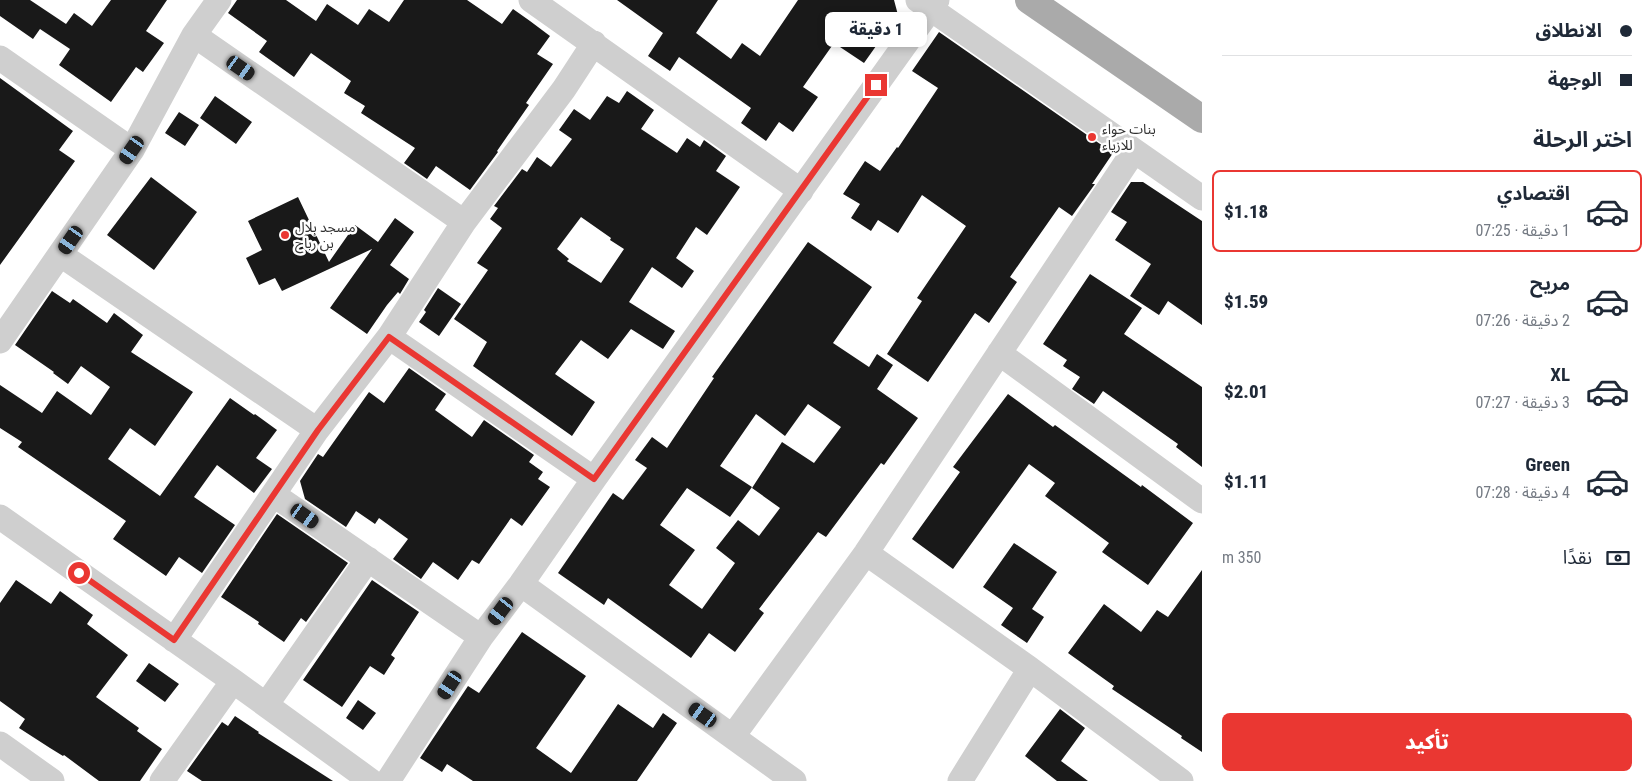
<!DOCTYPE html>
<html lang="ar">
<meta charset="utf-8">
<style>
:root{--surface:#fff;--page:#f2f2f3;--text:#1f2937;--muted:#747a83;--line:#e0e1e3;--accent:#ea3732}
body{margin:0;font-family:"Roboto Condensed","Noto Sans Arabic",sans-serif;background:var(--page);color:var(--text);direction:rtl;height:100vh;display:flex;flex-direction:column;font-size:19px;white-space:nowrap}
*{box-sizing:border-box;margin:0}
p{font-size:16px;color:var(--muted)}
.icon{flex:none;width:28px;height:28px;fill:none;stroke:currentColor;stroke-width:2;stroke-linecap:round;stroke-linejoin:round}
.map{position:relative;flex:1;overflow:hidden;direction:ltr}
.sheet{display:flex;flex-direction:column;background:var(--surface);width:450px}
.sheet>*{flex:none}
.guide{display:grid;align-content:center;height:110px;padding:0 20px;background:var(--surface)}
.end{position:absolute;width:22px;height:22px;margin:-11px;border:6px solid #ea3732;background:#fff;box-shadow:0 0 0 2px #fff}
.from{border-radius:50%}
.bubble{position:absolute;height:35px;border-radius:8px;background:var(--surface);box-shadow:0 2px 8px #0003;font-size:16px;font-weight:800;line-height:35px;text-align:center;direction:rtl}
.car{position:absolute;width:15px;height:30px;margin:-15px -8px;border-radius:6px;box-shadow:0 0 4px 1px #0007;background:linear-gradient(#222 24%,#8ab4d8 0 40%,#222 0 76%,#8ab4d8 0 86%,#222 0)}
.guide b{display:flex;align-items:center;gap:18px;height:48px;font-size:19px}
.guide b+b{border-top:1px solid var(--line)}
.guide i{width:12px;height:12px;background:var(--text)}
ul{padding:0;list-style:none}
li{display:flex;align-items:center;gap:15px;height:82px;margin:0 10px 8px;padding:0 10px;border:2px solid transparent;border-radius:8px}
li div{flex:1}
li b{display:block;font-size:19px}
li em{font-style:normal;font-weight:800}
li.active{border-color:var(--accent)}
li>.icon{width:45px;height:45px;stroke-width:1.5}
h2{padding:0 20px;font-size:22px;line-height:60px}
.pay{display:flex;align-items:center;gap:12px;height:55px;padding:0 20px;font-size:19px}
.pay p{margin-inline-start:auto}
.button{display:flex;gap:10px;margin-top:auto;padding:10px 20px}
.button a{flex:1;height:58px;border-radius:8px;background:var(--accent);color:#fff;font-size:20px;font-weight:800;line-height:58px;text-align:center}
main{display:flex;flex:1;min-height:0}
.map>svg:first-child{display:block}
.building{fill:#191919;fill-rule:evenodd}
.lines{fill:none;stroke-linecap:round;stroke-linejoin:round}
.street{stroke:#cfcfcf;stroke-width:25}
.primary{stroke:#aaa;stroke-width:28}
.route{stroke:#ea3732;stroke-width:6}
.poi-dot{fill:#ea3732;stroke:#fff;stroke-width:2}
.labels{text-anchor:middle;stroke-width:5;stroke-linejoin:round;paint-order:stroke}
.poi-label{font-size:14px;fill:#323232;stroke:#fff;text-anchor:start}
</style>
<main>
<section class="sheet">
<div class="guide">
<b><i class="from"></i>الانطلاق</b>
<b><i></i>الوجهة</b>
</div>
<h2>اختر الرحلة</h2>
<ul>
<li class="active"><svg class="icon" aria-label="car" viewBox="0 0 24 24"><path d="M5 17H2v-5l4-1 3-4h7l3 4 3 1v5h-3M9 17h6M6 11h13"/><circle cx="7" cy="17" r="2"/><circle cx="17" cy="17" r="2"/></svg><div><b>اقتصادي</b><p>1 دقيقة · 07:25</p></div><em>$1.18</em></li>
<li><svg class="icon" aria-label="car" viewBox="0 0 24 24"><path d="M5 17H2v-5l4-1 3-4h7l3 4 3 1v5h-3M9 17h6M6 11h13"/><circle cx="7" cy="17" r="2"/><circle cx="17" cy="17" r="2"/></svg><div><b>مريح</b><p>2 دقيقة · 07:26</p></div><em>$1.59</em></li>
<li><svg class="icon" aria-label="car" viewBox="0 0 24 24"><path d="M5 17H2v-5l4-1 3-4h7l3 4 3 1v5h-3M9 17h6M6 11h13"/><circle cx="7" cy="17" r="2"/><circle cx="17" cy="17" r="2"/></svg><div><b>XL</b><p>3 دقيقة · 07:27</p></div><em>$2.01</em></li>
<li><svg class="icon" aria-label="car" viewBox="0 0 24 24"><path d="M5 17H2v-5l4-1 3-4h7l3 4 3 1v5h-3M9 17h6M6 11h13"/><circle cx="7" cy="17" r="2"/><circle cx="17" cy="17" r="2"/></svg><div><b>Green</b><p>4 دقيقة · 07:28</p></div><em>$1.11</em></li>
</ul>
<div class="pay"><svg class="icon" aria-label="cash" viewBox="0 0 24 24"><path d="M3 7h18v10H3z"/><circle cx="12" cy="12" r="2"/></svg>نقدًا<p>350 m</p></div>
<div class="button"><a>تأكيد</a></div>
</section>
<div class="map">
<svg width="1202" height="781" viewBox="0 0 1202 781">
<rect width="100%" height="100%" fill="#fff"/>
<!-- building -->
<path class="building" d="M 0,0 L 30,0 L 66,24 L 74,13 L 92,26 L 111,0 L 167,0 L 146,31 L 164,43 L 143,72 L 136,67 L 111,102 L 59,65 L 70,49 L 40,29 L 33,39 L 0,16 Z
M 237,0 L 286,0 L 316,21 L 327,4 L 358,25 L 369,9 L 389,22 L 404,0 L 467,0 L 502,24 L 513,9 L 530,21 L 550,36 L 537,54 L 553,64 L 526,103 L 529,105 L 497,151 L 498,152 L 470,190 L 436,166 L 427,179 L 404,163 L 415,148 L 361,113 L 365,106 L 344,93 L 351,81 L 311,53 L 294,77 L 259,52 L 267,41 L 228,13 Z
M 617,0 L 718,0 L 696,33 L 731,59 L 742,43 L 760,56 L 798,0 L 894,0 L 898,15 L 864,63 L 834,43 L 803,87 L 818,97 L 793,132 L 779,122 L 766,141 L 741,123 L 751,108 L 679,57 L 670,71 L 648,56 L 663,33 Z
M 939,32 L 1113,153 L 1092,184 L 1095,184 L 1072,216 L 1059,207 L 1010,277 L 1017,282 L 989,323 L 975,313 L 928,382 L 887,354 L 922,301 L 917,298 L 966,226 L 922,195 L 898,233 L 878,220 L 871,231 L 851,218 L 860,204 L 843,194 L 865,161 L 880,171 L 897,147 L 898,148 L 938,88 L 912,71 Z
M 0,78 L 73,131 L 59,150 L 75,161 L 0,265 Z
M 627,91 L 654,110 L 641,129 L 677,153 L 687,138 L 700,147 L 704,140 L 726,156 L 716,171 L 740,187 L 707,235 L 696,227 L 676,258 L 694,271 L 682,288 L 652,267 L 629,302 L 675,331 L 663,349 L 631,329 L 608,359 L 581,340 L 555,374 L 595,402 L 572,436 L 473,366 L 487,342 L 454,319 L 488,270 L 477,263 L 502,228 L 490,219 L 498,208 L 494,206 L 522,169 L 527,172 L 537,157 L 551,167 L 572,139 L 559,130 L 574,109 L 590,120 L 607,96 L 619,103 ZM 581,217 L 611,238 L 610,240 L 624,249 L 601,283 L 567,261 L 569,259 L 557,249 Z
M 215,96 L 252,122 L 236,144 L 200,118 Z
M 179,112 L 199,125 L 185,146 L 165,133 Z
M 151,177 L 197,212 L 154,270 L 107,235 Z
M 1131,182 L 1143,182 L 1202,221 L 1202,325 L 1168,301 L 1159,315 L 1130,296 L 1151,264 L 1115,240 L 1127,222 L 1111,212 Z
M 298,197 L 329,262 L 355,225 L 378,242 L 395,218 L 414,232 L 390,265 L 409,279 L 400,294 L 398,292 L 387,305 L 367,334 L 330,308 L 372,249 L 282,291 L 275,278 L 259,285 L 246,258 L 262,250 L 248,221 Z
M 808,242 L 872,287 L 833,343 L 869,367 L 877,354 L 893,365 L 877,389 L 918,418 L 884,465 L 881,463 L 826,537 L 818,532 L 759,609 L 764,613 L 735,652 L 709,633 L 691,658 L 608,598 L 604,605 L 558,573 L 613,493 L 623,500 L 647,468 L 635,460 L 652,437 L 667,448 L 714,378 L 712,377 ZM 808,404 L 841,427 L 814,463 L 782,442 L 752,488 L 780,508 L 759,536 L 738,520 L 716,548 L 735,563 L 702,609 L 669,585 L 695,550 L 660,525 L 687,488 L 730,517 L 752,487 L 720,466 L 756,414 L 785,436 Z
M 1090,274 L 1142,308 L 1124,334 L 1202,387 L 1202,467 L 1176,447 L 1178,444 L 1103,391 L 1094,404 L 1072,389 L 1080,377 L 1063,366 L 1067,360 L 1043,344 Z
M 438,288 L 461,304 L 439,336 L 419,322 L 426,312 L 424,310 Z
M 52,291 L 70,303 L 73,299 L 107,323 L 114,313 L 143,335 L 131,352 L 193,392 L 155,446 L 130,428 L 108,459 L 160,496 L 230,398 L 254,415 L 255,414 L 277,430 L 256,458 L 272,469 L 254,493 L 217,465 L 194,497 L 235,525 L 202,573 L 179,557 L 166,576 L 113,539 L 126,521 L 18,447 L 22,442 L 0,428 L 0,385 L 42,413 L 57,391 L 91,415 L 110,387 L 81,366 L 68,384 L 53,373 L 54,372 L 15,345 Z
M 409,368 L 446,394 L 435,410 L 472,437 L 484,420 L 534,455 L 529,462 L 543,472 L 538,479 L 550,487 L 522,526 L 511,518 L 479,564 L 472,560 L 458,580 L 433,562 L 421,579 L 393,559 L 408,539 L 379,518 L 375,524 L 356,511 L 346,527 L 305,499 L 300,481 L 318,454 L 323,457 L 369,392 L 384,403 Z
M 1008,394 L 1053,427 L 1055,425 L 1141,487 L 1142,485 L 1193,523 L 1148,585 L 1102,552 L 1109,543 L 1045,496 L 1055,483 L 1029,464 L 953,569 L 912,539 L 960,472 L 953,467 Z
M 277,514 L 348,563 L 306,622 L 301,618 L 284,642 L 258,624 L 259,622 L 221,597 Z
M 1014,543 L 1057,572 L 1032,609 L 1044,617 L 1027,643 L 1001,625 L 1013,608 L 983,587 Z
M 1202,570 L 1202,752 L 1181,738 L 1182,736 L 1112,689 L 1114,686 L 1068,653 L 1104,604 L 1141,632 L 1157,610 L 1168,617 Z
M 16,580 L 51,604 L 60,591 L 93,615 L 87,624 L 128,655 L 96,697 L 139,728 L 137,731 L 162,749 L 140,781 L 99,781 L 64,755 L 63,756 L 50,748 L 19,728 L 25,719 L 0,701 L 0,603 Z
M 372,580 L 419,612 L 391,655 L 395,658 L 384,675 L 370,666 L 342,707 L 303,680 Z
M 522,632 L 586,676 L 536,748 L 571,773 L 618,704 L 653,728 L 663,713 L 677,723 L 637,781 L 473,781 L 447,764 L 442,772 L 420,758 L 468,686 L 479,693 Z
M 149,663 L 179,684 L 165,702 L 136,681 Z
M 358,700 L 376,713 L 363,730 L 346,718 Z
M 1060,709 L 1085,728 L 1061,761 L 1088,781 L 1057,781 L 1025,756 Z
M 235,716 L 259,732 L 258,733 L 333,781 L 202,781 L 187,771 L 222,722 L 228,726 Z"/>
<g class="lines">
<!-- street -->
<path class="street" d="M 531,0 L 801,191
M 918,0 L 1202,198
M 194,35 L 464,222
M 0,58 L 132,150
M 61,255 L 317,430
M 389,337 L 594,479
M 0,341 L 132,150 L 194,35 L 219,0
M 999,353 L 1202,501
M 274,495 L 481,637
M 0,517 L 233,681 L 371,781
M 866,553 L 1030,669 L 1181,781
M 521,584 L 794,781
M 174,640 L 317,430 L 389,337 L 464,222 L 564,89 L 594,43
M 266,705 L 368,559
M 733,736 L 866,553 L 1134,151
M 0,744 L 52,781
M 162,781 L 233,681
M 388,781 L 481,637 L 521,584 L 594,479 L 937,0
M 960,781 L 1030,669"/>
<!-- primary -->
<path class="primary" d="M 1029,0 L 1202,119"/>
</g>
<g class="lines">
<!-- route -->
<path class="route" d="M 79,573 L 174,640 L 318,430 L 389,337 L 594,479 L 876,85"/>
</g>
<!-- markers -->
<g class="poi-dot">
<circle cx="1092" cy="137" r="5"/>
<circle cx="285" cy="235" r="5"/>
</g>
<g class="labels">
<!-- poi labels -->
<g class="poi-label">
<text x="1102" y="134">بنات حواء<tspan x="1102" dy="16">للازياء</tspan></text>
<text x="295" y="232">مسجد بلال<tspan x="295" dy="16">بن رباح</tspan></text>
</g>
</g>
</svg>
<i class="end from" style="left:79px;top:573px"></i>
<i class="end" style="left:876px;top:85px"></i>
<div class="bubble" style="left:825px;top:12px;width:102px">1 دقيقة</div>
<i class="car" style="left:241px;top:68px;rotate:125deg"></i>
<i class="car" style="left:132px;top:150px;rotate:215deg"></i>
<i class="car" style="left:71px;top:240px;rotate:215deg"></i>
<i class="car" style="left:305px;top:516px;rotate:125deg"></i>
<i class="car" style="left:501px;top:611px;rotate:217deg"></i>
<i class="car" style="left:450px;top:685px;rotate:213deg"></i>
<i class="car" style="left:703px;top:715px;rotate:305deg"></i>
</div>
</main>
